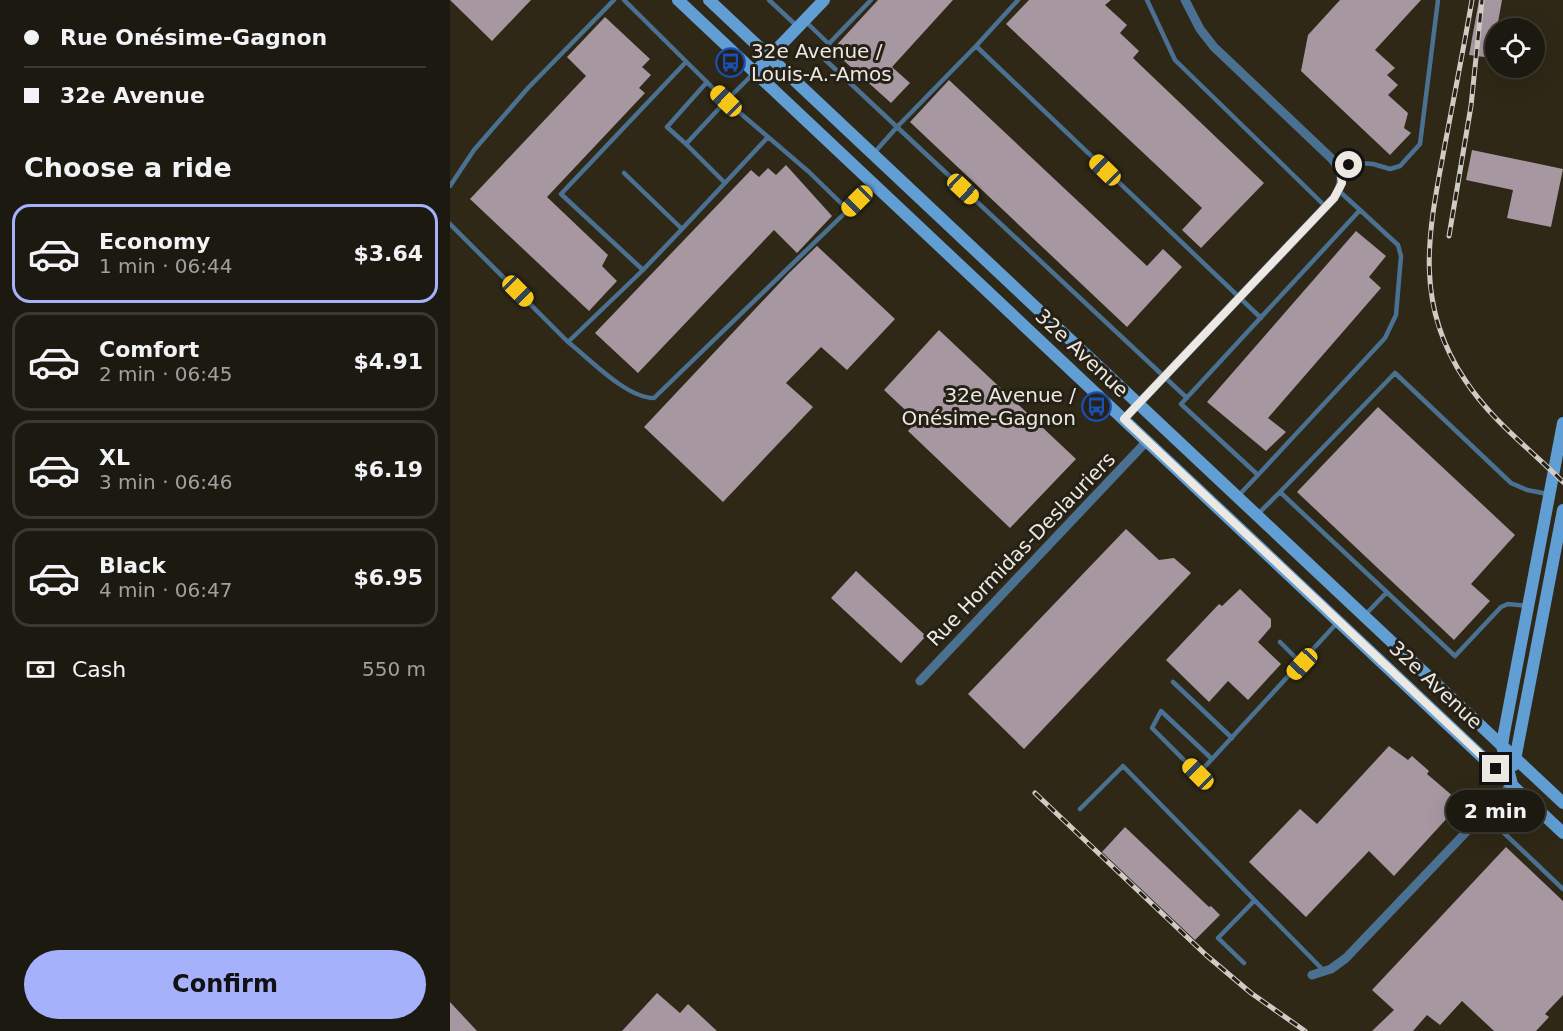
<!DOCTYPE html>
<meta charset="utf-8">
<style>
:root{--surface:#1c1910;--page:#29261e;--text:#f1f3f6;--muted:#a0a09f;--line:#3a3830;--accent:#a6b1fc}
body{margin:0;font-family:"DejaVu Sans",sans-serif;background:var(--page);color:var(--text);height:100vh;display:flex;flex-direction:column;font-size:22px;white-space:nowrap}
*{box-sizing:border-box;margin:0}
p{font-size:20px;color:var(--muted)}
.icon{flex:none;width:33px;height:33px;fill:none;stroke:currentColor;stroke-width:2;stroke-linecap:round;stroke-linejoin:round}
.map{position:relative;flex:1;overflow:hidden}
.details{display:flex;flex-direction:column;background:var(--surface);width:450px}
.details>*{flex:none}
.hud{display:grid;align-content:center;height:132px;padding:0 24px;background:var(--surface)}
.controls{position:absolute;left:1035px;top:18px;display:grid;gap:12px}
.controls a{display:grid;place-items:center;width:60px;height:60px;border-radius:50%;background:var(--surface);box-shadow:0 6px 24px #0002,0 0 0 2px var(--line);font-size:30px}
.end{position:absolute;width:27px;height:27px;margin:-14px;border:8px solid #ede9e2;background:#111;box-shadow:0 0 0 3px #111}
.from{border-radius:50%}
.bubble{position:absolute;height:42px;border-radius:21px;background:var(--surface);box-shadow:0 6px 24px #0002,0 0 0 2px var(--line);font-size:20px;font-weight:700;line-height:42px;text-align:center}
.car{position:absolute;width:18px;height:36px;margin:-18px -9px;border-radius:8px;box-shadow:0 0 4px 2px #0007;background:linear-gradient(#f5c518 24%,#345 0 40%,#f5c518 0 76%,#345 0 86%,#f5c518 0)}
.hud b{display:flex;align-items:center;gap:21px;height:57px;font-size:22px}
.hud b+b{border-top:2px solid var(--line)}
.hud i{width:15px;height:15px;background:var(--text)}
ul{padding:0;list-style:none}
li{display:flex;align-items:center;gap:18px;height:99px;margin:0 12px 9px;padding:0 12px;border:3px solid var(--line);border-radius:18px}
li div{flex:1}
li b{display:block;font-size:22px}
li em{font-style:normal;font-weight:700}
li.current{border-color:var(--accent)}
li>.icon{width:54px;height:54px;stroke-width:1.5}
h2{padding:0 24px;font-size:27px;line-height:72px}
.pay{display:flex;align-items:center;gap:15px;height:66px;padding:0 24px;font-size:22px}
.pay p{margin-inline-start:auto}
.cta{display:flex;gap:12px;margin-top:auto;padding:12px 24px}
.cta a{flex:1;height:69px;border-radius:36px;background:var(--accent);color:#111;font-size:24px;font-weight:700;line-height:69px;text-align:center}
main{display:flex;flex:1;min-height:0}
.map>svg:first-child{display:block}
.built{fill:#2f2816;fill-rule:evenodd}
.building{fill:#a697a1}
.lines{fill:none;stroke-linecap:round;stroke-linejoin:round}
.lane{stroke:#4b7192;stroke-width:4.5}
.street{stroke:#4b7192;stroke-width:9}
.secondary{stroke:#609ed4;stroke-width:12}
.rail-casing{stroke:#d0ccc5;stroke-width:5}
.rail{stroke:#262116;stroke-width:3;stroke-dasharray:9;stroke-linecap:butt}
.route{stroke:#ede9e2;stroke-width:8}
.labels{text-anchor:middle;stroke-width:6;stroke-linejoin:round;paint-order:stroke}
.poi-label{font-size:20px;fill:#ede9e2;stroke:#262116;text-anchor:start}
.street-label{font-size:20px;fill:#ede9e2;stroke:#262116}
</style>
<main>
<section class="details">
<div class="hud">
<b><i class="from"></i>Rue Onésime-Gagnon</b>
<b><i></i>32e Avenue</b>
</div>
<h2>Choose a ride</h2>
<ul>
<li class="current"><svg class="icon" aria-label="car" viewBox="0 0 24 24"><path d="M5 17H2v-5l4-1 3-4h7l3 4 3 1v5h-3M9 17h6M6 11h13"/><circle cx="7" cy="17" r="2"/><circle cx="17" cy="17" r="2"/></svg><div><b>Economy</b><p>1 min · 06:44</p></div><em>$3.64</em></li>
<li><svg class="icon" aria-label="car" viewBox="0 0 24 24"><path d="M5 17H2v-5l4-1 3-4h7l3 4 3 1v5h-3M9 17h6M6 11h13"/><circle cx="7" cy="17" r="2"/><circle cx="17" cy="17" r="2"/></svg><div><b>Comfort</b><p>2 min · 06:45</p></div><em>$4.91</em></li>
<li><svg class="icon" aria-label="car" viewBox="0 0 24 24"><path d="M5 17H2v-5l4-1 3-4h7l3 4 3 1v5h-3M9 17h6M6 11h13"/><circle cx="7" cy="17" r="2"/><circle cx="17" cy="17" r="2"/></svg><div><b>XL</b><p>3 min · 06:46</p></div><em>$6.19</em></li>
<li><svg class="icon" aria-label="car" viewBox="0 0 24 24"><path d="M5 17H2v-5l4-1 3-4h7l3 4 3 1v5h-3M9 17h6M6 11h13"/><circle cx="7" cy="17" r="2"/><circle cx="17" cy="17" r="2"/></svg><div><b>Black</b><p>4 min · 06:47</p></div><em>$6.95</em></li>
</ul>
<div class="pay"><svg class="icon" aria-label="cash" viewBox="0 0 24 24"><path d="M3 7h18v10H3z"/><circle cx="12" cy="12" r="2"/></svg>Cash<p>550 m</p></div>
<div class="cta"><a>Confirm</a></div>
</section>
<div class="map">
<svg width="1113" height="1031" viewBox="0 0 1113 1031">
<rect width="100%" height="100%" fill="#262116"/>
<!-- built -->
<path class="built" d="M 0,0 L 1113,0 L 1113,1031 L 0,1031 ZM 1046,28 L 1084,28 L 1084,68 L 1046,68 Z"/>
<!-- building -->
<path class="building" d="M 0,0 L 81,0 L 42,41 Z
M 428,0 L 503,0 L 442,67 L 460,83 L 441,103 L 382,50 Z
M 579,0 L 661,0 L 655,5 L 677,25 L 670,33 L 689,51 L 683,58 L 814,183 L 751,248 L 732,230 L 752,208 L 556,24 Z
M 890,0 L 971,0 L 925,50 L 945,68 L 937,75 L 948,85 L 938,95 L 958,113 L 954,128 L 961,133 L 940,155 L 851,71 L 858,35 Z
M 1029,0 L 1052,0 L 1047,28 L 1046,28 L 1042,58 L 1019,55 Z
M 155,17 L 200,59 L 192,67 L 201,75 L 189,88 L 195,93 L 97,197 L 158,255 L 152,266 L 167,281 L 139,311 L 20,199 L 136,76 L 117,57 Z
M 499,80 L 697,266 L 713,249 L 732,267 L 677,327 L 460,122 Z
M 1022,150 L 1113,169 L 1101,227 L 1057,218 L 1063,190 L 1016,180 Z
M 336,165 L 382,216 L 347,253 L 324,230 L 188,373 L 145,333 L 301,170 L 309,177 L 318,168 L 326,175 Z
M 906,231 L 936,256 L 919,277 L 931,288 L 818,418 L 836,432 L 816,451 L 757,402 Z
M 367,246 L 445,319 L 397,370 L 371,347 L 336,383 L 363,407 L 273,502 L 194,427 L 339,273 Z
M 489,330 L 626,459 L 560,528 L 458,431 L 467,421 L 434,390 Z
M 928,407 L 1065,535 L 1021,584 L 1040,601 L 1004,640 L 847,492 Z
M 676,529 L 709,560 L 724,558 L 741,573 L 574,749 L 518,694 Z
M 406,571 L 476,636 L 451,663 L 381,598 Z
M 790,589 L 821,619 L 821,627 L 808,642 L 831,664 L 798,700 L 778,681 L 759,702 L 716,660 L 769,604 L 772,606 Z
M 939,746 L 958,760 L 962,756 L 979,771 L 977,774 L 1011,803 L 944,876 L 919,851 L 856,917 L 799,862 L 850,809 L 867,824 Z
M 675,827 L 759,907 L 761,906 L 770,915 L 745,940 L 652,852 Z
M 1056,847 L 1113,901 L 1113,995 L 1095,1014 L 1099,1017 L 1086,1031 L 1044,1031 L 1012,1001 L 990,1025 L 977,1015 L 963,1031 L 922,1031 L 944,1010 L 922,990 Z
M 207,993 L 230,1013 L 238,1004 L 267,1031 L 172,1031 Z
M 0,1002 L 27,1031 L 0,1031 Z"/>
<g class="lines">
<!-- lane -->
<path class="lane" d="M 174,0 L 276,101 L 305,72
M 319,0 L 348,27
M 421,0 L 369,54 L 447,127 L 424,153
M 697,0 L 725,60 L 875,206
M 355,21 L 380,45
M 526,46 L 568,0
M 257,82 L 217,127 L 236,144 L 276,101 L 359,172 L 398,210 L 423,184
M 236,144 L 275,183
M 890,169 L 908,163 L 923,164 L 940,169 L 950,166 L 970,144 L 988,0
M 174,173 L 232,229 L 318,137
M 0,186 L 24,150 L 78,88 L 164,0
M 889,191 L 910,210
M 0,224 L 118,342 L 193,270
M 232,229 L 193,270 L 111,194 L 236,62
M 118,342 C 140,359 176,398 204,398 L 398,210
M 737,398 L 447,127 L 526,46 L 811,318
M 830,492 L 945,373 L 1061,483 L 1077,490 L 1098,494
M 789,495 L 808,475 L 935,338 L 946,315 L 951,256 L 948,245 L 910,210 L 731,404 L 808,475
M 808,514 L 830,492 L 1005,656 L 1051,607 L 1058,604 L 1078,606
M 914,616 L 937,592
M 830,642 L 852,664
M 723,682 L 782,738
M 711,711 L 762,759 L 748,774 L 702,728 Z
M 762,759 L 887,623
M 630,809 L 673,766 L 875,972
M 1034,814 L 1113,889
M 794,963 L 768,938 L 804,901"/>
<!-- street -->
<path class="street" d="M 674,419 L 884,198 C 894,183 894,173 882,159 L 764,47 L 750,29 L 735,0
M 470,681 L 697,441
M 862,975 L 881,969 L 896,958 L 1062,784"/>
<!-- secondary -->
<path class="secondary" d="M 228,0 L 1113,833
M 259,0 L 1113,803
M 305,72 L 374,0
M 1064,765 L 1113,510
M 1062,784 L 1052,746 L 1054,733 L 1113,423"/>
<defs>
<path id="rail" d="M 1022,0 C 1014,46 1005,92 996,139 C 980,226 961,300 1015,380 C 1041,420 1080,449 1113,482
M 999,236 L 1021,106 L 1032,0
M 585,793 L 756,955 L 801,993 L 855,1031"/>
</defs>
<!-- rail casing -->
<use href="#rail" class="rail-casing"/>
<!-- rail -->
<use href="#rail" class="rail"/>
</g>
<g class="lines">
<!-- route -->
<path class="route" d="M 899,165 L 890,169 L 892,183 L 884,198 L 674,419 L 1046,769"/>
</g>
<!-- icons -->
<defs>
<symbol id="bus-ring" viewBox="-11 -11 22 22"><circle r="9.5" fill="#262116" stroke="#1a4fb4" stroke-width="1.5"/><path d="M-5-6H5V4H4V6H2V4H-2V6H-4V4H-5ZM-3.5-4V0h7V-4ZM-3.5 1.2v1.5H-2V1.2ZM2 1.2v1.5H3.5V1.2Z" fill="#1a4fb4"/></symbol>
</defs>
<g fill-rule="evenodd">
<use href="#bus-ring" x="264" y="46" width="33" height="33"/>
<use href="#bus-ring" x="630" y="390" width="33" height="33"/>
</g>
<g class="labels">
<!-- poi labels -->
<g class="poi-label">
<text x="301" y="58">32e Avenue /<tspan x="301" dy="23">Louis-A.-Amos</tspan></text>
<text x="626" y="402" text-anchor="end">32e Avenue /<tspan x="626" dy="23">Onésime-Gagnon</tspan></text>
</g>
<!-- street labels -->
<g class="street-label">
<text transform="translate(632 353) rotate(43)" y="7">32e Avenue</text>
<text transform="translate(571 549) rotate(-46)" y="7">Rue Hormidas-Deslauriers</text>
<text transform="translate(986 685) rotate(43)" y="7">32e Avenue</text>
</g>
</g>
</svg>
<div class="controls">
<a><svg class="icon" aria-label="locate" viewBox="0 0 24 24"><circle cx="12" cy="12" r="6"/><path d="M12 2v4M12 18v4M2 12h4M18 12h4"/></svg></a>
</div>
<i class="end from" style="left:899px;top:165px"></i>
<i class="end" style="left:1046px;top:769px"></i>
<div class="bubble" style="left:996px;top:790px;width:99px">2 min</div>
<i class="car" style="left:276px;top:101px;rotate:314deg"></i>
<i class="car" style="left:655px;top:170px;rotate:314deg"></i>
<i class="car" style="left:513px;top:189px;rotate:133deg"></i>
<i class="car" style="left:407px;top:201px;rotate:225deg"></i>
<i class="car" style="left:68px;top:291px;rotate:135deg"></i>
<i class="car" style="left:852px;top:664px;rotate:223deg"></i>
<i class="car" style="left:748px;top:774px;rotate:315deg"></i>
</div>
</main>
